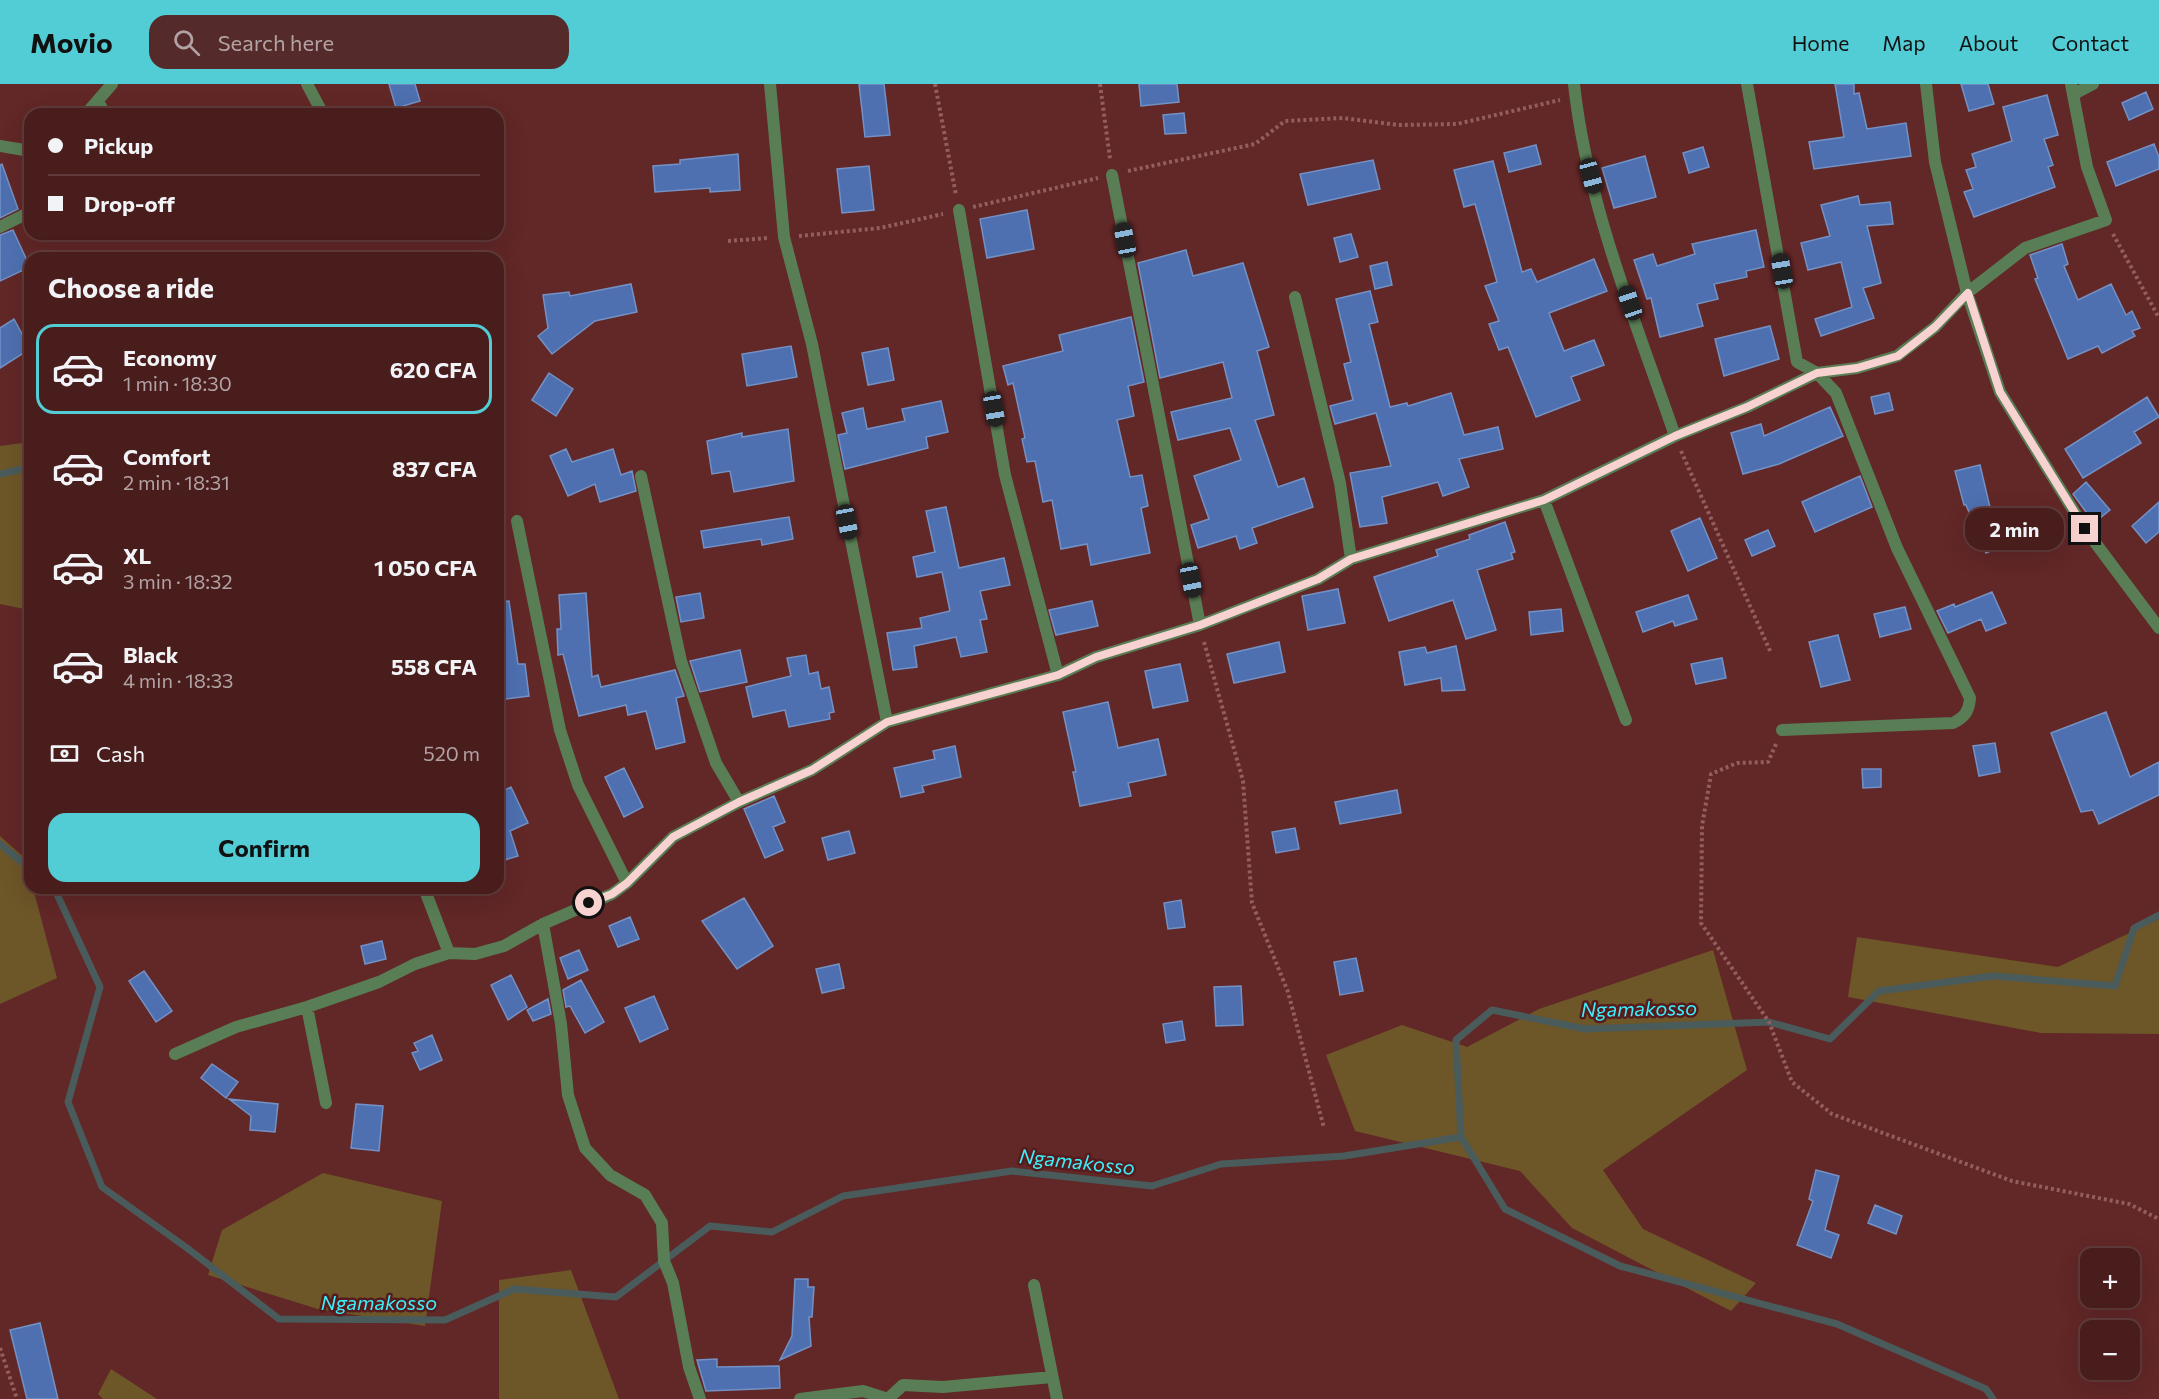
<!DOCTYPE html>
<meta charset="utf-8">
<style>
:root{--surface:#4a1d1d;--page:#542a2a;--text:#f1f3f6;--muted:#b2a2a4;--line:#613b3b;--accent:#52ccd5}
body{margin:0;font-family:Commissioner,sans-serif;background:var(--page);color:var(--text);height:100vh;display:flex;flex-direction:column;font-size:22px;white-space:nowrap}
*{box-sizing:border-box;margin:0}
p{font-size:20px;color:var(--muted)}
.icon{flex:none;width:33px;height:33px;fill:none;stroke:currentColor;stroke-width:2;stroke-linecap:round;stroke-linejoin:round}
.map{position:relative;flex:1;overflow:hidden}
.drawer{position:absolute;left:24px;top:168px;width:480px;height:642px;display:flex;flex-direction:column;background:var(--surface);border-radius:18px;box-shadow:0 6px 24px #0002,0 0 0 2px var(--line)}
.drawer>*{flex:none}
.banner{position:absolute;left:24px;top:24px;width:480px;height:132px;border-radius:18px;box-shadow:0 6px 24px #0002,0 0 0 2px var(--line);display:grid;align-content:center;height:132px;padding:0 24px;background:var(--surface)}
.fabs{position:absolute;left:2080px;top:1164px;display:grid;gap:12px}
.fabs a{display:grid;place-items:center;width:60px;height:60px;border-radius:12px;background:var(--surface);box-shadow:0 6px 24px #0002,0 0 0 2px var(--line);font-size:30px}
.end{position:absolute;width:27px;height:27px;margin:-14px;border:8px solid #f8d2d0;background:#111;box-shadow:0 0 0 3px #111}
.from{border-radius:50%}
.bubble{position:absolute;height:42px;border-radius:18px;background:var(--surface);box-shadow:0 6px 24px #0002,0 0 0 2px var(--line);font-size:20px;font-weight:700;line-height:42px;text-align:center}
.car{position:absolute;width:18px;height:36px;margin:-18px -9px;border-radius:8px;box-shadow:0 0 4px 2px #0007;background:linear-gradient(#222 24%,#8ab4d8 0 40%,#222 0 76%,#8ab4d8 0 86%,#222 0)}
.banner b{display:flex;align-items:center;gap:21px;height:57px;font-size:22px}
.banner b+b{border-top:2px solid var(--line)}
.banner i{width:15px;height:15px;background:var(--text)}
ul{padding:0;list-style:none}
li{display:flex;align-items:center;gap:18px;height:90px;margin:0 12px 9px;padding:0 12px;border:3px solid transparent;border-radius:18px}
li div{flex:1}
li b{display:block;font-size:22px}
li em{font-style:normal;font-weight:700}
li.selected{border-color:var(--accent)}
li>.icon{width:54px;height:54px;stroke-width:1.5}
h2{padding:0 24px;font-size:27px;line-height:72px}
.pay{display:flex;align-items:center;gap:15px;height:66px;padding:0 24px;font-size:22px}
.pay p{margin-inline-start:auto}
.action{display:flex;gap:12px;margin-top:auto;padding:12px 24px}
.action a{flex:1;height:69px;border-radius:18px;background:var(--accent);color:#111;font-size:24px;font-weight:700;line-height:69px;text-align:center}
header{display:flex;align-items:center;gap:36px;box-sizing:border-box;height:84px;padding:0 30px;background:var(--accent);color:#111}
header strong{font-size:28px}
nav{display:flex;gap:33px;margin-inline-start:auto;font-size:21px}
.search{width:420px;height:54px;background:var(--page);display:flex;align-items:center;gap:15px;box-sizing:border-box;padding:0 21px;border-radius:18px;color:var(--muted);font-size:22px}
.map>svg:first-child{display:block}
.green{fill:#6d5628}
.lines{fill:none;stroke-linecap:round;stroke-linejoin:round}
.stream{stroke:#4a5b5c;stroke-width:7}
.building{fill:#4e70b0;stroke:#7491c5;stroke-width:1.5}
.path{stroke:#935e5e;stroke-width:4;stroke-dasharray:3 3;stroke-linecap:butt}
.street{stroke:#597e55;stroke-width:12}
.route{stroke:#f8d2d0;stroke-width:8}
.labels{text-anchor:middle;stroke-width:5;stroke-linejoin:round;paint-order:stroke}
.water-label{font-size:20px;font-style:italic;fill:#3deffc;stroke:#561c1d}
</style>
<header>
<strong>Movio</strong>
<div class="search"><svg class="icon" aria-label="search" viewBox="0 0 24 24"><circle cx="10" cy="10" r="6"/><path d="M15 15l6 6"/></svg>Search here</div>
<nav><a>Home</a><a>Map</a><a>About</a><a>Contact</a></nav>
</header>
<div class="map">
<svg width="2159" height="1315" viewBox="0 0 2159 1315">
<rect width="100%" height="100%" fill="#622727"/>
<!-- green -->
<path class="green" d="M 30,358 L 30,526 L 29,526 L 0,520 L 0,362 Z
M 0,752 L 27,776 L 30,804 L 33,804 L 57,894 L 0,920 Z
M 2159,835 L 2159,950 L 2041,949 L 1848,913 L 1857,853 L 2058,883 Z
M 1713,866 L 1747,986 L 1603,1086 L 1643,1145 L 1756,1199 L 1731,1227 L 1572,1144 L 1520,1087 L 1355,1047 L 1326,971 L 1402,941 L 1467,963 L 1539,925 Z
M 323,1089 L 442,1117 L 425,1242 L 318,1225 L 208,1191 L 222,1146 Z
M 571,1186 L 619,1315 L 499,1315 L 499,1196 Z
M 111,1285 L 157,1315 L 103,1315 L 98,1310 Z"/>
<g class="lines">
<!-- stream -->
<path class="stream" d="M 0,390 L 30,383
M 0,760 L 30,785
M 52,804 L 56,808 L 100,903 L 68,1018 L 102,1103 L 187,1164 L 279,1235 L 445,1236 L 514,1205 L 616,1213 L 710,1142 L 772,1148 L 843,1112 L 1012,1087 L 1152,1102 L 1221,1080 L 1344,1072 L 1461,1053 L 1456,956 L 1492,926 L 1585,945 L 1769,938 L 1830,955 L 1879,907 L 1993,892 L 2115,902 L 2134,844 L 2159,831
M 1461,1053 L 1505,1125 L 1620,1182 L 1837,1240 L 1986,1305 L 1993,1315"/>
</g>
<!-- building -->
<path class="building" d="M 389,0 L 415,0 L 420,17 L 396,24 Z
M 859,0 L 884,0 L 890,51 L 865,53 Z
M 1139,0 L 1177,0 L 1179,18 L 1141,22 Z
M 1835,0 L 1854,0 L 1854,10 L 1859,9 L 1867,45 L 1906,39 L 1911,72 L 1814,85 L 1809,58 L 1844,53 Z
M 1961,0 L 1988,0 L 1994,20 L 1969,27 Z
M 2146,8 L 2153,25 L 2129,36 L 2122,19 Z
M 2047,11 L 2058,51 L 2044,55 L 2053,81 L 2048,83 L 2055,103 L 1974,133 L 1964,108 L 1973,105 L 1966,86 L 1976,83 L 1972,70 L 2012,57 L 2003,23 Z
M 1184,29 L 1186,49 L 1165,50 L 1163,31 Z
M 2154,60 L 2159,73 L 2159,85 L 2116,102 L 2107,78 Z
M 1536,61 L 1541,80 L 1509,88 L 1504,69 Z
M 1703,63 L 1709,83 L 1689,89 L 1683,69 Z
M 738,70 L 740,106 L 710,108 L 710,104 L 655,108 L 653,82 L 680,80 L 680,76 Z
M 1645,72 L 1656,113 L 1614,124 L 1602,84 Z
M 1373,76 L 1380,105 L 1308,121 L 1300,90 Z
M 1493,77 L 1522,188 L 1531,185 L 1537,198 L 1594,175 L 1607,207 L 1549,229 L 1564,267 L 1594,256 L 1604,281 L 1571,293 L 1580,316 L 1536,333 L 1508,263 L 1499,266 L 1489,240 L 1499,237 L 1485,202 L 1497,198 L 1475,120 L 1464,123 L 1454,86 Z
M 2,80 L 18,125 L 0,134 L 0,81 Z
M 869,82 L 874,126 L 842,129 L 837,85 Z
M 1858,112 L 1860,121 L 1890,118 L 1893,140 L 1867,142 L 1881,199 L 1863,204 L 1874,234 L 1821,252 L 1815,235 L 1852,223 L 1841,178 L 1808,186 L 1801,159 L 1830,152 L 1821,121 Z
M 1027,126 L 1034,165 L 987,174 L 980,135 Z
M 13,146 L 30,183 L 0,197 L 0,151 Z
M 1756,146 L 1764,183 L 1746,187 L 1747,193 L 1714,200 L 1718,215 L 1697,220 L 1703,242 L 1660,253 L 1651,214 L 1647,215 L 1634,176 L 1653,170 L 1657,182 L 1695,170 L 1692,160 Z
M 1351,150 L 1358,173 L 1340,178 L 1334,154 Z
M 2062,160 L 2068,180 L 2064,182 L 2078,216 L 2111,200 L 2126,231 L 2132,227 L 2140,244 L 2132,247 L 2135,252 L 2102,269 L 2098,262 L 2068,275 L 2035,195 L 2038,194 L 2030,171 Z
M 1186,166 L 1193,192 L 1243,179 L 1269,263 L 1257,267 L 1274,331 L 1255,336 L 1278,403 L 1304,394 L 1313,423 L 1252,444 L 1257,459 L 1240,465 L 1236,452 L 1198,464 L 1191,441 L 1209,435 L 1194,392 L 1241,376 L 1230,344 L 1178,356 L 1171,328 L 1232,314 L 1223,278 L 1160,294 L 1138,179 Z
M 1387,178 L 1392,201 L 1375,205 L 1370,182 Z
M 631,200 L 637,228 L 595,237 L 552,270 L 538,252 L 548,244 L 543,211 L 569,208 L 570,212 Z
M 1370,207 L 1378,238 L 1369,240 L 1390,323 L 1407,319 L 1408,322 L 1451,309 L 1464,351 L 1498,343 L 1503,365 L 1459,375 L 1469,403 L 1443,412 L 1438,398 L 1382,413 L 1387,439 L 1360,443 L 1350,389 L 1391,382 L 1376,329 L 1335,340 L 1330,322 L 1353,316 L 1344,280 L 1351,278 L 1336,215 Z
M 1131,233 L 1144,298 L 1128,302 L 1134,332 L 1117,336 L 1130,393 L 1142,391 L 1148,422 L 1141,424 L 1150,469 L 1091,481 L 1087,460 L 1061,465 L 1052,416 L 1043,418 L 1035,377 L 1027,378 L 1022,355 L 1025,354 L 1013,299 L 1008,301 L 1003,282 L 1063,267 L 1059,251 Z
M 14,235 L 30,265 L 0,284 L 0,244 Z
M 1770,242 L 1779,275 L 1724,292 L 1715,255 Z
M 791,262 L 797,293 L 747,302 L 742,270 Z
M 888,264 L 894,296 L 868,301 L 862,269 Z
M 549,289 L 573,305 L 556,332 L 532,316 Z
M 1889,309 L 1893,326 L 1875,330 L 1871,313 Z
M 2147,313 L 2159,333 L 2134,348 L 2141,359 L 2083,394 L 2065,365 Z
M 941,317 L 948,348 L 926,353 L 928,364 L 845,385 L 838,351 L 847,349 L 842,329 L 863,324 L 867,345 L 905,337 L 902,325 Z
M 1830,323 L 1843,352 L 1779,380 L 1743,390 L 1731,349 L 1761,340 L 1764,352 Z
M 788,345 L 794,397 L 734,408 L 730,387 L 712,390 L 707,357 L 742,349 L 742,353 Z
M 566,365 L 572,378 L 613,365 L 621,391 L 632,387 L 636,407 L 600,418 L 595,400 L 568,412 L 550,372 Z
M 1980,381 L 1993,436 L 2011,428 L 2022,453 L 1986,469 L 1966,421 L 1964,421 L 1955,387 Z
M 1860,392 L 1872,423 L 1815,448 L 1802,418 Z
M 2086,398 L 2110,426 L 2094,439 L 2073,410 Z
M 2159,418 L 2159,448 L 2146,459 L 2132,442 Z
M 946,423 L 959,484 L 1004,474 L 1010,501 L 980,507 L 987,535 L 980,536 L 987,568 L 961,573 L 956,553 L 914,562 L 917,583 L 893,586 L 887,549 L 922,544 L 920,534 L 950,527 L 942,488 L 917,493 L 913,473 L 935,468 L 926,427 Z
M 789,433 L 793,455 L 762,461 L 761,455 L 704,464 L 701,447 Z
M 1700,434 L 1717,474 L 1688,487 L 1671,447 Z
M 1505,438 L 1515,468 L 1511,469 L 1513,475 L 1477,486 L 1496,546 L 1466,555 L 1453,516 L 1389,537 L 1374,493 L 1438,472 L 1436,466 L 1470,455 L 1469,451 Z
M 1768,446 L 1775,462 L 1752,472 L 1745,456 Z
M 1338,505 L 1345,539 L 1308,546 L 1302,512 Z
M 1992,508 L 2006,539 L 1986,547 L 1981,535 L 1948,549 L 1937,527 L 1954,520 L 1955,523 Z
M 586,509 L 592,593 L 598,591 L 601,603 L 675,586 L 684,612 L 676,614 L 685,658 L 656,665 L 646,627 L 628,631 L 626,621 L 579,632 L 563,570 L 558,571 L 557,545 L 561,545 L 559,511 Z
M 700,509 L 704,534 L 681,538 L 676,513 Z
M 1688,511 L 1697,535 L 1675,542 L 1673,537 L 1643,548 L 1636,528 Z
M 509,517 L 518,580 L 525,580 L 529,612 L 498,616 L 498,518 Z
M 1092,517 L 1098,542 L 1056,551 L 1049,526 Z
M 1905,523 L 1911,545 L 1880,553 L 1874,530 Z
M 1561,525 L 1563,547 L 1531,551 L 1529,528 Z
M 1838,551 L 1850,596 L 1821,603 L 1809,558 Z
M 1279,558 L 1285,588 L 1234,599 L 1227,570 Z
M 1456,562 L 1465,606 L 1442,607 L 1441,594 L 1405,601 L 1399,568 L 1425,563 L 1427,569 Z
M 740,566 L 747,598 L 700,608 L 690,577 Z
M 806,571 L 809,590 L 818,588 L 821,605 L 829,603 L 834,628 L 829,629 L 830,635 L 789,643 L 785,626 L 753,633 L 746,603 L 791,592 L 787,574 Z
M 1722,574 L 1726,594 L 1696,600 L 1691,580 Z
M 1180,580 L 1188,617 L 1153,624 L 1145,587 Z
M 1108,618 L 1118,664 L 1158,655 L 1166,691 L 1128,699 L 1131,712 L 1080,722 L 1073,688 L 1076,688 L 1063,628 Z
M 2106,628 L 2130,693 L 2159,678 L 2159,711 L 2099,740 L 2093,726 L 2081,728 L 2051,649 Z
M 1995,659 L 2000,688 L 1979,692 L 1973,662 Z
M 955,662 L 961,693 L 922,702 L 924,708 L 901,713 L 894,684 L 935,675 L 933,667 Z
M 624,684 L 643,723 L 624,733 L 605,693 Z
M 1862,685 L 1881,685 L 1881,703 L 1863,704 Z
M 511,703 L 528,739 L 510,747 L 518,772 L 498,778 L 498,709 Z
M 1397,706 L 1401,729 L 1340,740 L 1335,718 Z
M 774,712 L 785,738 L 773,743 L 783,766 L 765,774 L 744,725 Z
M 1295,744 L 1299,765 L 1276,769 L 1272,748 Z
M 849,747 L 855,769 L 828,776 L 822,754 Z
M 744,814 L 773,862 L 737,885 L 702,837 Z
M 1181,816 L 1185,843 L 1168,845 L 1164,819 Z
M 630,833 L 639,855 L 618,863 L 609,842 Z
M 382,857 L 386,875 L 365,880 L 361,862 Z
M 579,866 L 588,886 L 568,895 L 560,874 Z
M 1356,874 L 1363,907 L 1340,911 L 1334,878 Z
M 839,880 L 844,904 L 822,909 L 816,885 Z
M 144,887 L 172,927 L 156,938 L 129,897 Z
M 511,891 L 527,923 L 508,936 L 491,901 Z
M 581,896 L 604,938 L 585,949 L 570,922 L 566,923 L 563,906 Z
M 1241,902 L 1243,941 L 1216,942 L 1214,903 Z
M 654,912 L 668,945 L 640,958 L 625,924 Z
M 548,915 L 551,930 L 533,937 L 527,926 Z
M 1182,937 L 1185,956 L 1166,959 L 1163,940 Z
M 432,951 L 442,976 L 420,986 L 412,969 L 418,967 L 414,959 Z
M 212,980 L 238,998 L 226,1014 L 201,994 Z
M 229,1015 L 278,1020 L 275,1048 L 250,1046 L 251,1032 Z
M 356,1020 L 383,1022 L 379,1067 L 351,1064 Z
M 1816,1086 L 1839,1092 L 1825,1146 L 1839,1151 L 1831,1174 L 1797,1161 L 1813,1117 L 1809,1115 Z
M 1875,1121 L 1902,1132 L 1896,1150 L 1868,1139 Z
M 795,1195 L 808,1195 L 808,1203 L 814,1203 L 812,1233 L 809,1233 L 811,1262 L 780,1276 L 792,1252 Z
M 40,1239 L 58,1315 L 27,1315 L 10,1246 Z
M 717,1275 L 717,1283 L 779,1282 L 780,1304 L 706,1307 L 697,1276 Z"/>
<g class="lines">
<!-- path -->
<path class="path" d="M 935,0 L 956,111
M 1100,0 L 1110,75
M 1128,87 L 1255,60 L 1285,37 L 1343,34 L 1398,41 L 1457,40 L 1560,16
M 973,123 L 1098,94
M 2113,150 L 2159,234
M 799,152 L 880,144 L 943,130
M 728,157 L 768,154
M 1681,367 L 1771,569
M 1204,558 L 1243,697 L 1252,819 L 1288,908 L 1324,1044
M 1776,660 L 1768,678 L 1737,679 L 1711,690 L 1702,742 L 1701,839 L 1769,938 L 1792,998 L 1832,1030 L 2012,1097 L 2129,1120 L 2159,1135
M 0,1264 L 17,1315"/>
<!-- street -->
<path class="street" d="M 307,0 L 323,30
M 770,0 L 784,153 L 812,260 L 887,638
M 1574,0 C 1587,121 1636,238 1675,352
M 1747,0 L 1797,278 L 1817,289 L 1836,309 L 1897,464 L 1970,614 C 1969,627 1965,633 1953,639 L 1782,646
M 1926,0 L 1935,78 L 1967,209 L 2000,308 L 2085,445 L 2159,544
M 2074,10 L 2093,0
M 98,17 L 105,30
M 86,30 L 112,0
M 0,62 L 30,67
M 1112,91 L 1200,541
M 959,126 L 1005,391 L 1058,591
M 0,143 L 30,128
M 1295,213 L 1340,399 L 1351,475
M 641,392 L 681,577 L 716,679 L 739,718
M 1544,416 L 1626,636
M 517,437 L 560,646 L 578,701 L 627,799
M 424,804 L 449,869
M 543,840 L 561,940 L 568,1011 L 585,1064 L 610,1091 L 645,1111 L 662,1139 L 664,1177 L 673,1199 L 689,1283 L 700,1315
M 307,923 L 326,1019
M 175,970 L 236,943 L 307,923 L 379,898 L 415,880 L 449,869 L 475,870 L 504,862 L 543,840 L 612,810 L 627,799 L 673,753 L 739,718 L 812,686 L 887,638 L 1058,591 L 1096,573 L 1200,541 L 1318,495 L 1351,475 L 1544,416 L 1675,352 L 1747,323 L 1817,289 L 1857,284 L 1897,272 L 1935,243 L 1967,209 L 2025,164 L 2106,136 L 2087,83 L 2071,0
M 1034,1201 L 1057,1315
M 800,1315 L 863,1307 L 888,1315 L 903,1301 L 943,1303 L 1052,1293"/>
</g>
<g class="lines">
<!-- route -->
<path class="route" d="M 589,819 L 612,810 L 627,799 L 673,753 L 739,718 L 812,686 L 887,638 L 1058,591 L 1096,573 L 1200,541 L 1318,495 L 1351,475 L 1544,416 L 1675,352 L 1747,323 L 1817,289 L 1857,284 L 1898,272 L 1935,243 L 1968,209 L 2000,308 L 2085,445"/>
</g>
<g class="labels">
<!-- water labels -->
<g class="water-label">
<text transform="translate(1639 925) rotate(-1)" y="7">Ngamakosso</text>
<text transform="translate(1077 1078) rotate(6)" y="7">Ngamakosso</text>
<text x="379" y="1226">Ngamakosso</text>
</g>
</g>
</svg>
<div class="fabs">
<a>+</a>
<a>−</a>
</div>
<i class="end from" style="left:589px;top:819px"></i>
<i class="end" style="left:2085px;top:445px"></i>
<div class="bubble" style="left:1965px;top:424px;width:99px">2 min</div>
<i class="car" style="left:1591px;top:92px;rotate:165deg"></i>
<i class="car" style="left:1125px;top:156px;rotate:349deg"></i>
<i class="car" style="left:1782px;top:187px;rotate:350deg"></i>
<i class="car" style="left:1630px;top:219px;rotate:341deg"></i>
<i class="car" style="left:994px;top:325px;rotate:170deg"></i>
<i class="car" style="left:847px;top:438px;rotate:169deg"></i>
<i class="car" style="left:1191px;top:496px;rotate:169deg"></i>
<div class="banner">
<b><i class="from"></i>Pickup</b>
<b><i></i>Drop-off</b>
</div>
<section class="drawer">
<h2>Choose a ride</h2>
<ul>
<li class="selected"><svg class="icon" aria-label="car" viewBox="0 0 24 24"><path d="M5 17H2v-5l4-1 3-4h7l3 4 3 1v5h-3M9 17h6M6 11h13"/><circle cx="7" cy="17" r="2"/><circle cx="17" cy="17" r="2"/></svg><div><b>Economy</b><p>1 min · 18:30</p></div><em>620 CFA</em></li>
<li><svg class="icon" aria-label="car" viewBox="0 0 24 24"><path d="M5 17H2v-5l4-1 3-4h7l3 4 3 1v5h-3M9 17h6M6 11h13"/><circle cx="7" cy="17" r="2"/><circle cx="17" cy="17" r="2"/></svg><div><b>Comfort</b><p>2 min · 18:31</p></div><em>837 CFA</em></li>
<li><svg class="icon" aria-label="car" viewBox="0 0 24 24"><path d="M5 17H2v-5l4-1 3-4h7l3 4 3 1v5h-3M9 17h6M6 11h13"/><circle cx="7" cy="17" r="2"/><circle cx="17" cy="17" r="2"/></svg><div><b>XL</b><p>3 min · 18:32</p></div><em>1 050 CFA</em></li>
<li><svg class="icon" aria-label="car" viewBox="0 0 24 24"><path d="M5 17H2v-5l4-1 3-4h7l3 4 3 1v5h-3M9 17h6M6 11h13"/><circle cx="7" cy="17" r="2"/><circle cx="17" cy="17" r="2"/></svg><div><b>Black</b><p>4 min · 18:33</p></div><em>558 CFA</em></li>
</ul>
<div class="pay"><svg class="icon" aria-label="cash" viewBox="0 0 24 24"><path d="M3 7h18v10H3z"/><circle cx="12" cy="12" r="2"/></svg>Cash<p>520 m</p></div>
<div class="action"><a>Confirm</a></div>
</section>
</div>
